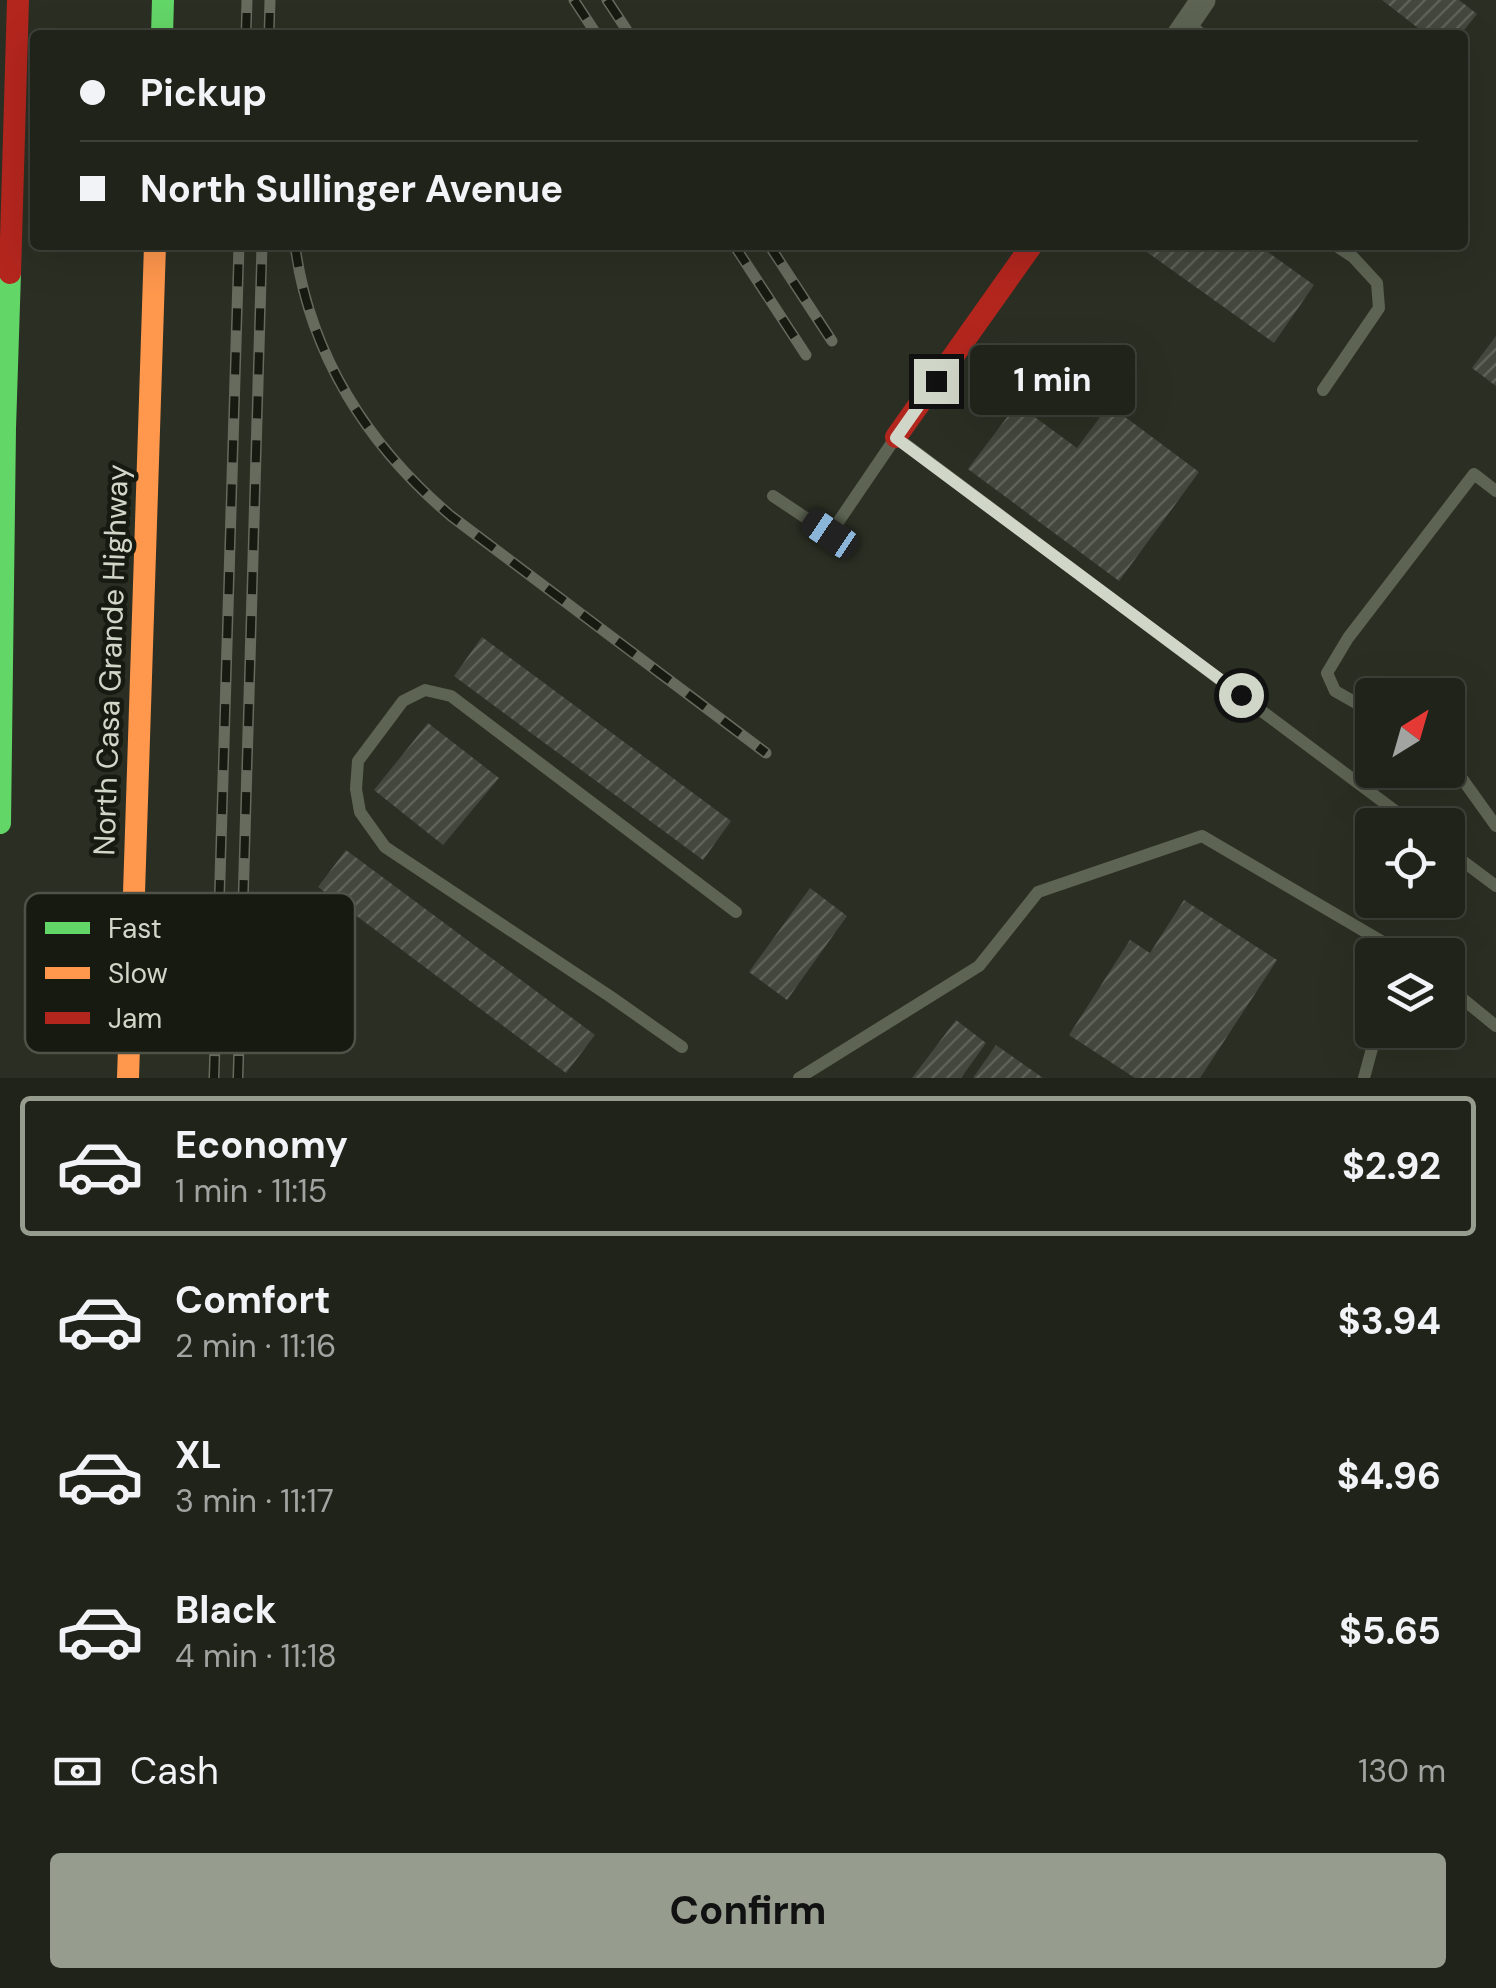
<!DOCTYPE html>
<meta charset="utf-8">
<style>
:root{--surface:#20231a;--page:#282b23;--text:#f1f3f6;--muted:#a2a4a2;--line:#3d4039;--accent:#969c8e}
body{margin:0;font-family:"DM Sans",sans-serif;background:var(--page);color:var(--text);height:100vh;display:flex;flex-direction:column;font-size:38px;white-space:nowrap}
*{box-sizing:border-box;margin:0}
p{font-size:32px;color:var(--muted)}
.icon{flex:none;width:55px;height:55px;fill:none;stroke:currentColor;stroke-width:2;stroke-linecap:round;stroke-linejoin:round}
.map{position:relative;height:1078px;overflow:hidden}
.details{display:flex;flex-direction:column;background:var(--surface);flex:1}
.details>*{flex:none}
.hud{position:absolute;left:30px;top:30px;width:1438px;height:220px;border-radius:10px;box-shadow:0 10px 40px #0002,0 0 0 2px var(--line);display:grid;align-content:center;height:220px;padding:0 50px;background:var(--surface)}
.needle{width:65px;rotate:37deg}
.buttons{position:absolute;left:1355px;top:678px;display:grid;gap:20px}
.buttons a{display:grid;place-items:center;width:110px;height:110px;border-radius:10px;background:var(--surface);box-shadow:0 10px 40px #0002,0 0 0 2px var(--line);font-size:50px}
.end{position:absolute;width:45px;height:45px;margin:-22px;border:12px solid #d0d6c8;background:#111;box-shadow:0 0 0 5px #111}
.from{border-radius:50%}
.bubble{position:absolute;height:70px;border-radius:10px;background:var(--surface);box-shadow:0 10px 40px #0002,0 0 0 2px var(--line);font-size:32px;font-weight:700;line-height:70px;text-align:center}
.car{position:absolute;width:30px;height:60px;margin:-30px -15px;border-radius:12px;box-shadow:0 0 8px 2px #0007;background:linear-gradient(#222 24%,#8ab4d8 0 40%,#222 0 76%,#8ab4d8 0 86%,#222 0)}
.hud b{display:flex;align-items:center;gap:35px;height:95px;font-size:38px}
.hud b+b{border-top:2px solid var(--line)}
.hud i{width:25px;height:25px;background:var(--text)}
ul{padding:18px 0 0;list-style:none}
li{display:flex;align-items:center;gap:30px;height:140px;margin:0 20px 15px;padding:0 30px;border:5px solid transparent;border-radius:10px}
li div{flex:1}
li b{display:block;font-size:38px}
li em{font-style:normal;font-weight:700}
li.current{border-color:var(--accent)}
li>.icon{width:90px;height:90px;stroke-width:1.5}
.pay{display:flex;align-items:center;gap:25px;height:110px;padding:0 50px;font-size:38px}
.pay p{margin-inline-start:auto}
.cta{display:flex;gap:20px;margin-top:auto;padding:20px 50px}
.cta a{flex:1;height:115px;border-radius:10px;background:var(--accent);color:#111;font-size:40px;font-weight:700;line-height:115px;text-align:center}
.map>svg:first-child{display:block}
.building{fill:url(#building-hatch)}
.lines{fill:none;stroke-linecap:round;stroke-linejoin:round}
.lane{stroke:#5d6453;stroke-width:12}
.street{stroke:#5d6453;stroke-width:25}
.fast{stroke:#63d668;stroke-width:22}
.slow{stroke:#ff974d;stroke-width:22}
.jam{stroke:#b3261e;stroke-width:22}
.rail-casing{stroke:#666b5e;stroke-width:11}
.rail{stroke:#161a10;stroke-width:8;stroke-dasharray:22;stroke-linecap:butt}
.route{stroke:#d0d6c8;stroke-width:12}
.labels{text-anchor:middle;stroke-width:9;stroke-linejoin:round;paint-order:stroke}
.street-label{font-size:30px;fill:#d0d6c8;stroke:#161a10}
.key{fill:#161a10;stroke:#4e5247;stroke-width:2.5}
.key-label{font-size:28px;fill:#d0d6c8}
</style>
<div class="map">
<svg width="1496" height="1078" viewBox="0 0 1496 1078">
<defs>
<pattern id="building-hatch" width="6" height="6" patternUnits="userSpaceOnUse" patternTransform="scale(2.5)"><rect width="6" height="6" fill="#44473d"/><path d="M-1 1l2-2M0 6l6-6M5 7l2-2" fill="none" stroke="#5e6158"/></pattern>
</defs>
<rect width="100%" height="100%" fill="#2b2f23"/>
<!-- building -->
<path class="building" d="M 1382,0 L 1459,0 L 1477,14 L 1460,35 L 1427,35 Z
M 1137,245 L 1258,245 L 1314,285 L 1274,343 Z
M 1496,336 L 1496,386 L 1472,368 Z
M 1041,359 L 1077,384 L 1069,397 L 1032,372 Z
M 1017,404 L 1077,448 L 1109,405 L 1199,472 L 1119,581 L 968,469 Z
M 482,637 L 731,821 L 703,860 L 454,676 Z
M 1440,683 L 1456,696 L 1448,707 L 1448,695 L 1432,693 Z
M 428,723 L 499,778 L 443,845 L 374,790 Z
M 1372,755 L 1372,770 L 1395,770 L 1385,783 L 1365,767 Z
M 346,850 L 595,1035 L 566,1073 L 318,887 Z
M 810,888 L 847,916 L 787,1000 L 749,972 Z
M 1184,900 L 1277,960 L 1200,1078 L 1135,1078 L 1069,1035 L 1130,940 L 1150,953 Z
M 956,1020 L 986,1043 L 961,1078 L 912,1078 Z
M 996,1045 L 1043,1078 L 973,1078 Z"/>
<g class="lines">
<!-- lane -->
<path class="lane" d="M 1187,23 L 1203,35
M 1323,390 L 1379,308 L 1377,283 L 1353,257 L 1335,245
M 773,496 L 830,534 L 896,437 L 1414,825
M 1372,712 L 1335,691 L 1327,673 L 1348,638 L 1474,474 L 1496,491
M 1448,759 L 1496,826
M 1448,850 L 1496,886
M 1448,987 L 1496,1026
M 682,1047 L 611,997 L 385,847 L 360,812 L 356,789 L 358,761 L 403,701 L 425,690 L 451,696 L 736,912
M 799,1078 L 979,966 L 1038,892 L 1202,836 L 1405,955
M 1364,1078 L 1377,1030"/>
<!-- street -->
<path class="street" d="M 1179,35 L 1203,0"/>
<!-- fast -->
<path class="fast" d="M 162,35 L 163,0
M 0,823 L 5,428 L 10,273"/>
<!-- slow -->
<path class="slow" d="M 128,1078 L 155,245"/>
<!-- jam -->
<path class="jam" d="M 10,273 L 18,0
M 896,437 L 1032,245"/>
<defs>
<path id="rail" d="M 574,0 L 597,35
M 607,0 L 630,35
M 246,35 L 247,0
M 269,35 L 270,0
M 295,245 C 309,354 368,446 451,516 L 766,753
M 734,245 L 806,355
M 769,245 L 832,341
M 214,1078 L 239,245
M 238,1078 L 262,245"/>
</defs>
<!-- rail casing -->
<use href="#rail" class="rail-casing"/>
<!-- rail -->
<use href="#rail" class="rail"/>
</g>
<g class="lines">
<!-- route -->
<path class="route" d="M 936,381 L 896,438 L 1241,695"/>
</g>
<g class="labels">
<!-- street labels -->
<g class="street-label">
<text transform="translate(111 660) rotate(-88)" y="10">North Casa Grande Highway</text>
</g>
</g>
<!-- legend -->
<rect x="25" y="893" width="330" height="160" rx="15" class="key"/>
<rect x="45" y="922" width="45" height="12" fill="#63d668"/>
<rect x="45" y="967" width="45" height="12" fill="#ff974d"/>
<rect x="45" y="1012" width="45" height="12" fill="#b3261e"/>
<g class="key-label">
<text x="108" y="938">Fast</text>
<text x="108" y="983">Slow</text>
<text x="108" y="1028">Jam</text>
</g>
</svg>
<div class="buttons">
<a><svg class="needle" viewBox="-14 -14 28 28"><path d="M0-13l5 13h-10z" fill="#e53935"/><path d="M0 13l5-13h-10z" fill="#a2a4a2"/></svg></a>
<a><svg class="icon" aria-label="locate" viewBox="0 0 24 24"><circle cx="12" cy="12" r="6"/><path d="M12 2v4M12 18v4M2 12h4M18 12h4"/></svg></a>
<a><svg class="icon" aria-label="layers" viewBox="0 0 24 24"><path d="M12 4l9 5-9 5-9-5zM3 14l9 5 9-5"/></svg></a>
</div>
<i class="end from" style="left:1241px;top:695px"></i>
<i class="end" style="left:936px;top:381px"></i>
<div class="bubble" style="left:970px;top:345px;width:165px">1 min</div>
<i class="car" style="left:830px;top:534px;rotate:304deg"></i>
<div class="hud">
<b><i class="from"></i>Pickup</b>
<b><i></i>North Sullinger Avenue</b>
</div>
</div>
<section class="details">
<ul>
<li class="current"><svg class="icon" aria-label="car" viewBox="0 0 24 24"><path d="M5 17H2v-5l4-1 3-4h7l3 4 3 1v5h-3M9 17h6M6 11h13"/><circle cx="7" cy="17" r="2"/><circle cx="17" cy="17" r="2"/></svg><div><b>Economy</b><p>1 min · 11:15</p></div><em>$2.92</em></li>
<li><svg class="icon" aria-label="car" viewBox="0 0 24 24"><path d="M5 17H2v-5l4-1 3-4h7l3 4 3 1v5h-3M9 17h6M6 11h13"/><circle cx="7" cy="17" r="2"/><circle cx="17" cy="17" r="2"/></svg><div><b>Comfort</b><p>2 min · 11:16</p></div><em>$3.94</em></li>
<li><svg class="icon" aria-label="car" viewBox="0 0 24 24"><path d="M5 17H2v-5l4-1 3-4h7l3 4 3 1v5h-3M9 17h6M6 11h13"/><circle cx="7" cy="17" r="2"/><circle cx="17" cy="17" r="2"/></svg><div><b>XL</b><p>3 min · 11:17</p></div><em>$4.96</em></li>
<li><svg class="icon" aria-label="car" viewBox="0 0 24 24"><path d="M5 17H2v-5l4-1 3-4h7l3 4 3 1v5h-3M9 17h6M6 11h13"/><circle cx="7" cy="17" r="2"/><circle cx="17" cy="17" r="2"/></svg><div><b>Black</b><p>4 min · 11:18</p></div><em>$5.65</em></li>
</ul>
<div class="pay"><svg class="icon" aria-label="cash" viewBox="0 0 24 24"><path d="M3 7h18v10H3z"/><circle cx="12" cy="12" r="2"/></svg>Cash<p>130 m</p></div>
<div class="cta"><a>Confirm</a></div>
</section>
